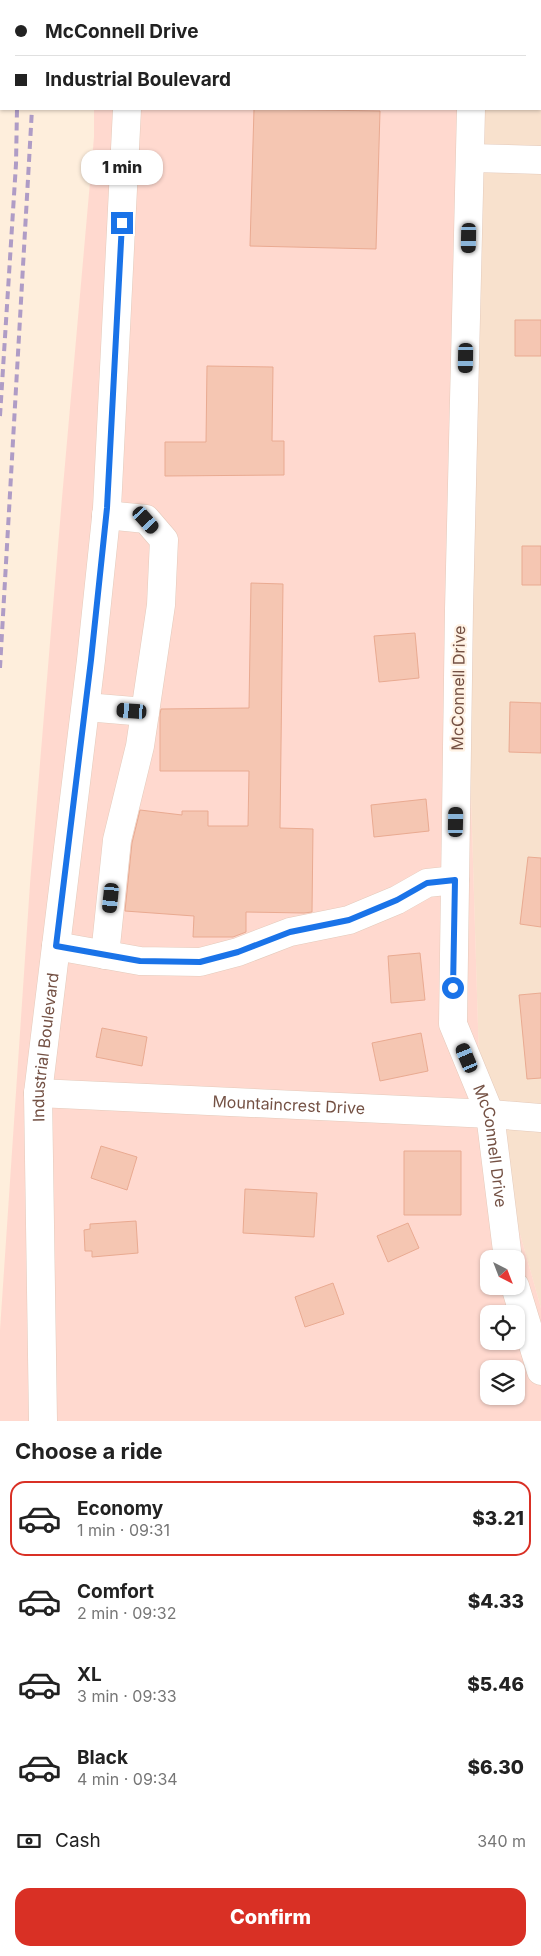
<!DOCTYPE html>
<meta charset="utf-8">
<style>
:root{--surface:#fff;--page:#f6f6f6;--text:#222;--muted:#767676;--line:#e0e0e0;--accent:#d93025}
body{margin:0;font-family:Inter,sans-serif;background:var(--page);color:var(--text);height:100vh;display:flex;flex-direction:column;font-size:19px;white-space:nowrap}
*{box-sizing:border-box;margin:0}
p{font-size:16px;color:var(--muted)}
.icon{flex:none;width:28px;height:28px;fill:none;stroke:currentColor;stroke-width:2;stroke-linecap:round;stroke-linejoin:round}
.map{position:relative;height:1421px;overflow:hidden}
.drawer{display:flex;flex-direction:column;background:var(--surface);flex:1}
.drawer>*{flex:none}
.hud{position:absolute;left:0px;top:0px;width:541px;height:110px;box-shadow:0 1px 4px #0004;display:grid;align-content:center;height:110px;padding:0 15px;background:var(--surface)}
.needle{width:32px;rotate:138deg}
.controls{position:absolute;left:480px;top:1250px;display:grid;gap:10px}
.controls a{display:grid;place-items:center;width:45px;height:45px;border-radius:10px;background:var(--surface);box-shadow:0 1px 4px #0004;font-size:25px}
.end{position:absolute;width:22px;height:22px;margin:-11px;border:6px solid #1a73e8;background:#fff;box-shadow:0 0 0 2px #fff}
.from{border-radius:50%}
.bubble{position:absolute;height:35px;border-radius:15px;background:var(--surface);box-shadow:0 1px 4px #0004;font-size:16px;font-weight:800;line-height:35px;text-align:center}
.car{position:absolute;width:15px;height:30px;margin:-15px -8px;border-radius:6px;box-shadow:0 0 4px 1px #0007;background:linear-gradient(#222 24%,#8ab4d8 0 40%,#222 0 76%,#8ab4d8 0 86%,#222 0)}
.hud b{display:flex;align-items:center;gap:18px;height:48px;font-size:19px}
.hud b+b{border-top:1px solid var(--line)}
.hud i{width:12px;height:12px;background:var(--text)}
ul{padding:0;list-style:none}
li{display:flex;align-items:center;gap:15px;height:75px;margin:0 10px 8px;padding:0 5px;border:2px solid transparent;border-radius:15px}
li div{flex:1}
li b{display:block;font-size:19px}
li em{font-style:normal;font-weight:800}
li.current{border-color:var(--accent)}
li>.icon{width:45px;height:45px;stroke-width:1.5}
h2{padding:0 15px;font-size:22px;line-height:60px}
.pay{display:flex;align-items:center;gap:12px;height:55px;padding:0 15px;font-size:19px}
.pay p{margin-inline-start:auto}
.primary-button{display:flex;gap:10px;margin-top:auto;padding:10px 15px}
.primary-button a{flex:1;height:58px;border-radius:15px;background:var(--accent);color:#fff;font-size:20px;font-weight:800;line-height:58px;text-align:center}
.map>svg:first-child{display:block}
.residential{fill:#f8e1cd}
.commercial{fill:#ffd9cf;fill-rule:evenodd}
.building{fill:#f5c6b2;stroke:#e9aa91}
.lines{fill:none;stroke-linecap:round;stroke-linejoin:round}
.minor-casing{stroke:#e4cabb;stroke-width:29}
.minor{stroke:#fff;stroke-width:28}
.rail{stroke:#af9cc6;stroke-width:4;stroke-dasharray:8 5;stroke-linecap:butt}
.route{stroke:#1a73e8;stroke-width:6}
.labels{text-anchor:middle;stroke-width:4.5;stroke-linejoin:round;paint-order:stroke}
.street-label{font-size:16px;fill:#745144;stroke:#fff2e4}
</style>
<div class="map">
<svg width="541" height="1421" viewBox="0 0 541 1421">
<rect width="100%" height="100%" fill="#feeedc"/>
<!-- residential -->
<path class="residential" d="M 464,0 L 541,0 L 541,1308 L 480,1093 L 456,300 L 461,109 L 540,109 L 540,1 Z"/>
<!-- commercial -->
<path class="commercial" d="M 93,0 L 464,0 L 93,1 Z
M 94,109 L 461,109 L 456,300 L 480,1093 L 541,1308 L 541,1421 L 0,1421 L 0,1330 L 30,884 L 62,498 L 94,137 ZM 489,1259 L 516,1259 L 516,1286 L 489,1286 ZM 489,1314 L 516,1314 L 516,1341 L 489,1341 ZM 489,1369 L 516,1369 L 516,1396 L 489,1396 Z"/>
<!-- building -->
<path class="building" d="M 254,109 L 380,111 L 376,249 L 250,246 Z
M 515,320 L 541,320 L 541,356 L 515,356 Z
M 207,366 L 273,367 L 272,441 L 284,441 L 284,475 L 165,476 L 165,442 L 206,442 Z
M 522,546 L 541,546 L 541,585 L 522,585 Z
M 251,583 L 283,584 L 280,828 L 313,829 L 312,912 L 304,913 L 246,912 L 246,932 L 233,937 L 193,937 L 194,916 L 125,911 L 132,843 L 140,810 L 182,815 L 182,811 L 208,811 L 208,826 L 248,826 L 249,771 L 160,771 L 160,714 L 161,709 L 249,708 Z
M 415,633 L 419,678 L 379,682 L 374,636 Z
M 510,702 L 541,703 L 541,753 L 509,752 Z
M 426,799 L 429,831 L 374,837 L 371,805 Z
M 528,857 L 541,858 L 541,927 L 520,924 Z
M 420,953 L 425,1000 L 391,1003 L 388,956 Z
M 541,993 L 541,1078 L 527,1079 L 519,995 Z
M 102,1028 L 147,1037 L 142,1066 L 96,1057 Z
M 421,1033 L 428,1071 L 380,1081 L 372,1043 Z
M 101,1146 L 137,1157 L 127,1190 L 91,1178 Z
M 404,1151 L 461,1151 L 461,1215 L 404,1215 Z
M 245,1189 L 317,1193 L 314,1237 L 243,1233 Z
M 136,1221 L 138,1253 L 92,1257 L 92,1251 L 85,1251 L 84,1230 L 90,1229 L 90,1224 Z
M 408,1223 L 419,1248 L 388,1262 L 377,1236 Z
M 333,1283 L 344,1314 L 305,1327 L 295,1297 Z"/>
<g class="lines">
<defs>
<g id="minor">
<path d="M 133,1 L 133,0"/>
<path d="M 472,1 L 472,0"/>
<path id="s1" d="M 471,109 L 459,609 L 453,1024 L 490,1114 L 508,1259"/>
<path d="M 471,158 L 541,160"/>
<path d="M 86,707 L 145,712"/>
<path d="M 56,946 L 140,961 L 200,962 L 238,952 L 290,932 L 349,920 L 397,900 L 427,883 L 455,880"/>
<path d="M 105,955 L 117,840 L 140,746 L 161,605 L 164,540 L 146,519 L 106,515"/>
<path id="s2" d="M 38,1093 L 490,1114 L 541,1118"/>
<path d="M 515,1286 L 541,1371"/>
<path id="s3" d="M 43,1421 L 38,1093 L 91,660 L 107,508 L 127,109"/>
</g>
</defs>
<!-- minor casing -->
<use href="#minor" class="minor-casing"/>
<!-- minor -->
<use href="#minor" class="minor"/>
<!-- rail -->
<path class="rail" d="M 18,0 L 18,1
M 33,0 L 33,1
M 0,416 L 16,164 L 17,109
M 0,668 L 32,109"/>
</g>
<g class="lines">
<!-- route -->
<path class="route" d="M 122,223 L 107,508 L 91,660 L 56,946 L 140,961 L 200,962 L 238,952 L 290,932 L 349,920 L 397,900 L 427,883 L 455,880 L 453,988"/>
</g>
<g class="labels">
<!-- street labels -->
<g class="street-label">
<text transform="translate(458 688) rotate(-89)" y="6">McConnell Drive</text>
<text dy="6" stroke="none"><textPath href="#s3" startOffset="374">Industrial Boulevard</textPath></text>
<text dy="6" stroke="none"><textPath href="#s2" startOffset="251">Mountaincrest Drive</textPath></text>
<text dy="6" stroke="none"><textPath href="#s1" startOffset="1044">McConnell Drive</textPath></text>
</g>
</g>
</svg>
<div class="controls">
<a><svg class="needle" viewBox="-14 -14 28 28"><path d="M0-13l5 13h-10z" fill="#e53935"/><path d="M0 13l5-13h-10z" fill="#767676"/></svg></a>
<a><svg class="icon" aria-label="locate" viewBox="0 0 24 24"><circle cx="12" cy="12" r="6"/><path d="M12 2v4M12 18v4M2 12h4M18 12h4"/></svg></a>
<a><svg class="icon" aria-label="layers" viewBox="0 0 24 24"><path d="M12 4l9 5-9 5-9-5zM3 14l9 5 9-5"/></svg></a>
</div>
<i class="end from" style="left:453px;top:988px"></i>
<i class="end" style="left:122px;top:223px"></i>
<div class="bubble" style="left:81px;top:150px;width:82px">1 min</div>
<i class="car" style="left:469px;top:238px;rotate:181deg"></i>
<i class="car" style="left:466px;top:358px;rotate:181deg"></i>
<i class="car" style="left:146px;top:520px;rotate:138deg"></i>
<i class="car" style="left:132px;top:711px;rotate:274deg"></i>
<i class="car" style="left:456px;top:822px;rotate:1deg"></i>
<i class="car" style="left:111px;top:898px;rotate:186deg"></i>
<i class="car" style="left:467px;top:1058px;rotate:337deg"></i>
<div class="hud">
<b><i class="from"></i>McConnell Drive</b>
<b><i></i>Industrial Boulevard</b>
</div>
</div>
<section class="drawer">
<h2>Choose a ride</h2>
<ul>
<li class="current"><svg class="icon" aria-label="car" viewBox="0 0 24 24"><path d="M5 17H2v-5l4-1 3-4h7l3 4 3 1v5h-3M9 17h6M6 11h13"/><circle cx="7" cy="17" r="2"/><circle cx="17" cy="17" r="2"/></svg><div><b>Economy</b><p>1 min · 09:31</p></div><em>$3.21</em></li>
<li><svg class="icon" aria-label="car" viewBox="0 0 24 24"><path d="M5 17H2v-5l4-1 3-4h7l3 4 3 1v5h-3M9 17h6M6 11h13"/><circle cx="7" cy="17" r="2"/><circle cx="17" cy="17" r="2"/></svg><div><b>Comfort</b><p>2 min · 09:32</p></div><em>$4.33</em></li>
<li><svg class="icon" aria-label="car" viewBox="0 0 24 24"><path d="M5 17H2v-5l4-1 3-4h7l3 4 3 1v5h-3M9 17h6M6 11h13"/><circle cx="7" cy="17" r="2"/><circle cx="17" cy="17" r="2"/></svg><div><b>XL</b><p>3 min · 09:33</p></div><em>$5.46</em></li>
<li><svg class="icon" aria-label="car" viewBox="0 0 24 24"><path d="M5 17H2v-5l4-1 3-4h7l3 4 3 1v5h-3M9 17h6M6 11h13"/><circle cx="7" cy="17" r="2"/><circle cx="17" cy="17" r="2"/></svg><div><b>Black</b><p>4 min · 09:34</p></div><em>$6.30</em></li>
</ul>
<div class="pay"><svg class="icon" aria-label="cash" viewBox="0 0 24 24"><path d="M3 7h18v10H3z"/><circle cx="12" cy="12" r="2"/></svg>Cash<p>340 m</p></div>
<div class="primary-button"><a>Confirm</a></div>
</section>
